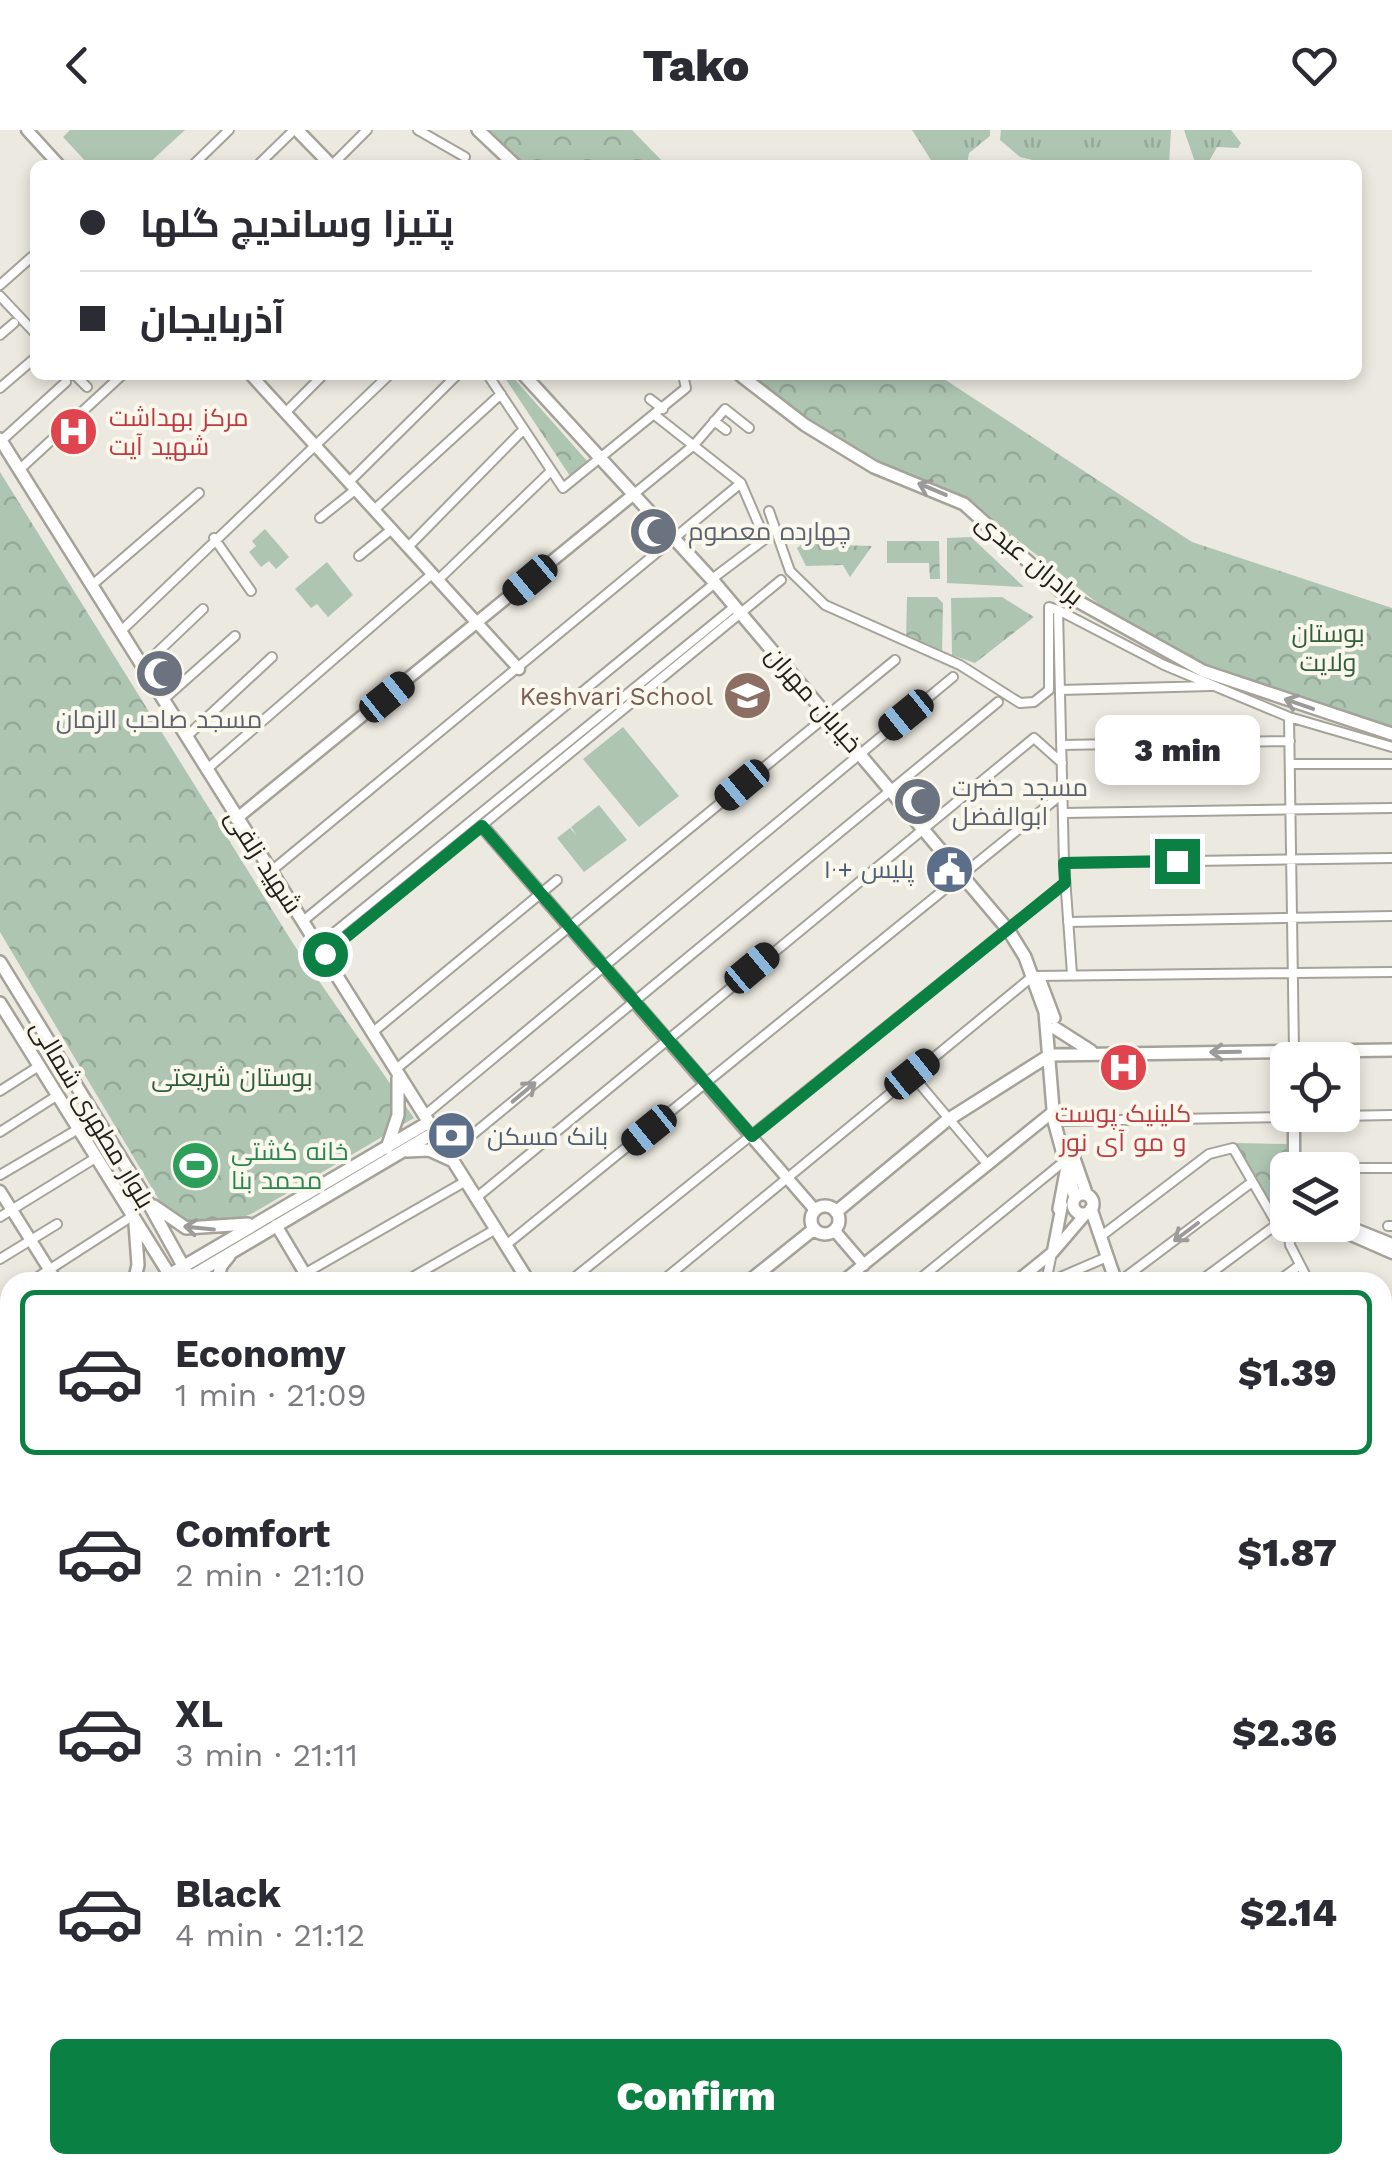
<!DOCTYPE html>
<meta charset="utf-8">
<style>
:root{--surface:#fff;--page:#f7f7f7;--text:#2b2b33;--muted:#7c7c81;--line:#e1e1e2;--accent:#0b8043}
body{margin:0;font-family:"Work Sans",Cairo,sans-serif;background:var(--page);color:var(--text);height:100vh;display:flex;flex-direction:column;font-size:38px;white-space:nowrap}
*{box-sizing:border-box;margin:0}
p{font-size:32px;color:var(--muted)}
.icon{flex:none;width:55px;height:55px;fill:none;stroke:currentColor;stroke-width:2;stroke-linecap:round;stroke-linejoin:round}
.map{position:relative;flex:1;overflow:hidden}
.side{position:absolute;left:0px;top:1142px;width:1392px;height:902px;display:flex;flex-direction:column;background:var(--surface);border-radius:30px 30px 0 0;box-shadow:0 5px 15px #0003}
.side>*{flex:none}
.top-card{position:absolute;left:30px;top:30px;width:1332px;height:220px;border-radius:15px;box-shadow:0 5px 15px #0003;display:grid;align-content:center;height:220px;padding:0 50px;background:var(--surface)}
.controls{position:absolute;left:1270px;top:912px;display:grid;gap:20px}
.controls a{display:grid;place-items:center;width:90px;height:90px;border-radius:15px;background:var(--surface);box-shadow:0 5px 15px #0003;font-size:50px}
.end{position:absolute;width:45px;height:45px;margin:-22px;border:12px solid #0b8043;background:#fff;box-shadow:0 0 0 5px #fff}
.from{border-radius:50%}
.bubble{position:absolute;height:70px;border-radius:15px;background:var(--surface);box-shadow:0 5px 15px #0003;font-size:32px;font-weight:800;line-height:70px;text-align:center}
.car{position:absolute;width:30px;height:60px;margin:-30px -15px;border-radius:12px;box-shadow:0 0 8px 2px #0007;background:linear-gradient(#222 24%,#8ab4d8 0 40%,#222 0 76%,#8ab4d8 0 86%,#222 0)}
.top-card b{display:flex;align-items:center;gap:35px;height:95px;font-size:38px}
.top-card b+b{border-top:2px solid var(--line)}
.top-card i{width:25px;height:25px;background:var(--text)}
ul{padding:18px 0 0;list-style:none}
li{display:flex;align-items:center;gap:30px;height:165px;margin:0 20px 15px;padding:0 30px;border:5px solid transparent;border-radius:15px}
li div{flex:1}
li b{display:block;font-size:38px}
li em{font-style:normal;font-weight:800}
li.active{border-color:var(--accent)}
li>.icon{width:90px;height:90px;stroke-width:1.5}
.cta{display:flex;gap:20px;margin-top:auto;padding:20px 50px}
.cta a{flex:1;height:115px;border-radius:15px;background:var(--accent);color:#fff;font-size:40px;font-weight:800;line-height:115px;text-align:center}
header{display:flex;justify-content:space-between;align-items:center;height:130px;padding:0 50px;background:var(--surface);font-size:45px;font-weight:800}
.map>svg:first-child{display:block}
.grass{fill:url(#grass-tufts)}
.park{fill:url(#park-crowns)}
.pitch{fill:#aec5b2}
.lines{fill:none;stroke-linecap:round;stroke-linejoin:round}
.minor-casing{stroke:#a5a299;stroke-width:12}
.tertiary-casing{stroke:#a5a299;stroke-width:15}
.secondary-casing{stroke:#a5a299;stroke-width:16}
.primary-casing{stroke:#c6c5c4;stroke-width:18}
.minor{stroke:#fff;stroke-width:8}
.tertiary{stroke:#fff;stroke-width:10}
.secondary{stroke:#fff;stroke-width:11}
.primary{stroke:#f7b9a7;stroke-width:12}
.oneway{stroke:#9c9b9a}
.route{stroke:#0b8043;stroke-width:12}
.labels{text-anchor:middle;stroke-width:8;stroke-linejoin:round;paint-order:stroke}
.health-label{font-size:25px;fill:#be3a42;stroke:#faf7ed;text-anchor:start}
.worship-label{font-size:25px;fill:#5b616d;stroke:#faf7ed;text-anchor:start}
.street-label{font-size:25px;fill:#22211e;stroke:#faf7ed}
.park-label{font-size:25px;fill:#2e5e3a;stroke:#faf7ed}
.education-label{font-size:25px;fill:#785e54;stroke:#faf7ed;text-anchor:end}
.service-label{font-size:25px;fill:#4e5e75;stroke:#faf7ed;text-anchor:end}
.leisure-label{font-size:25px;fill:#27864d;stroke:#faf7ed;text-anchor:start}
</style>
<header><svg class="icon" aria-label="back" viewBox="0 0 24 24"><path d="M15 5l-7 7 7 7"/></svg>Tako<svg class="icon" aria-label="heart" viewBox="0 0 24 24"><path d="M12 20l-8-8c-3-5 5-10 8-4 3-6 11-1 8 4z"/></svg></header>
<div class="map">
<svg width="1392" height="2043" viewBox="0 0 1392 2043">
<defs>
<pattern id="grass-tufts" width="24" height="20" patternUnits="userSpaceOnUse" patternTransform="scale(2.5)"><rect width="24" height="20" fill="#aec5b2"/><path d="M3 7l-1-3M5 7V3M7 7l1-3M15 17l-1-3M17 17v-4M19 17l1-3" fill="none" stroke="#95a999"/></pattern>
<pattern id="park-crowns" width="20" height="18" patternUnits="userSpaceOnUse" patternTransform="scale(2.5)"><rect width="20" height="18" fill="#aec5b2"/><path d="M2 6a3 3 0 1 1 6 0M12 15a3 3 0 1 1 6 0" fill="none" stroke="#95a999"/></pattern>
</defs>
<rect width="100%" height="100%" fill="#ece9e0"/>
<!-- grass -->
<path class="grass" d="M 912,0 L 990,0 L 990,6 L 969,23 L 967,35 L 934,35 Z
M 1001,0 L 1171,0 L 1169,35 L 1053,35 L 1020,27 L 1000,10 Z
M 1184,0 L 1231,0 L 1241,13 L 1238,18 L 1217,17 L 1207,35 L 1196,35 Z"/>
<!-- park -->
<path class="park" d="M 487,0 L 632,0 L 666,35 L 523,35 Z
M 503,245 L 511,245 L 588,332 L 570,346 Z
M 752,245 L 938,245 L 1192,412 L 1392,478 L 1392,598 L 1205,536 L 1110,483 L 963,367 L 876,331 L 808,290 Z
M 0,342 L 294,815 L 414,988 L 253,1083 L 229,1093 L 188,1093 L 159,1070 L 0,802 Z
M 971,407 L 1024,457 L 947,453 L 947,408 Z
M 887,411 L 939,411 L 940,449 L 930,449 L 929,433 L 887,433 Z
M 802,414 L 872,416 L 850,447 L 843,435 L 806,436 L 797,418 Z
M 907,467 L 937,467 L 943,473 L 942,525 L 906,510 Z
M 1002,467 L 1034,487 L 975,533 L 952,525 L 951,468 Z
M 1234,1013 L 1289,1014 L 1287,1078 L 1277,1089 Z
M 1392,1518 L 1392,1885 L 1382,1860 L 1382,1521 Z"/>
<!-- pitch -->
<path class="pitch" d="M 70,0 L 185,0 L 147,35 L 89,35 L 63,7 Z
M 265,399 L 289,427 L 276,439 L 269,431 L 261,437 L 249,422 L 256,416 L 252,411 Z
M 327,432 L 353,465 L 328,487 L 317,474 L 311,478 L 295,459 Z
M 623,597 L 679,666 L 639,697 L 583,629 Z
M 599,675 L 627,710 L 584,742 L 557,708 L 570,698 L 577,706 L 571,697 Z"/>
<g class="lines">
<defs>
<path id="minor" d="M 418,0 L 465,27
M 193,35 L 229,0
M 258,35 L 294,0
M 332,35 L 367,0
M 0,155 L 35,124
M 0,166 L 35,203
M 0,205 L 14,193
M 75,245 L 87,257
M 488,245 L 563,358 L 686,258 L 683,245
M 0,258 L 35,228
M 650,269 L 663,279
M 285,283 L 323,245
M 656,286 L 741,353 L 765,409 L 712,449
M 714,291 L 726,300
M 1,311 L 66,252
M 19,340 L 122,245
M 349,352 L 457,245
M 634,364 L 694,315 L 725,279 L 749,298
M 374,380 L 501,264
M 769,381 L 790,441 L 825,475 L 960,535 L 1020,573 L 1034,572 L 1049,560 L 1049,477 L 1058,480
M 320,388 L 355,360
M 214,408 L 251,461
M 408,417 L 524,299
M 359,426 L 392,399
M 438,450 L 551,341
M 91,456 L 199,363
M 1058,480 L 1064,733 L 1072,844
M 1058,480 L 1164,535 L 1289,587 L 1392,617
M 120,502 L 389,245
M 142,537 L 203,479
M 1060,560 L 1211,556
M 163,570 L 235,506
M 1289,587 L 1294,921
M 186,607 L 272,527
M 1061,615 L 1290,611
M 1291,634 L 1392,634
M 206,640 L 432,444
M 1063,683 L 1392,678
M 1064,733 L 1392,728
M 270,742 L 741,353
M 303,791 L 715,453
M 1068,792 L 1392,786
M 319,815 L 734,477
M 325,824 L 781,450
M 373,902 L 557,750
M 396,939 L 895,530
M 912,945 L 988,1035
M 0,961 L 39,936
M 425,985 L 953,547
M 1062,991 L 1392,985
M 0,1002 L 58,965
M 449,1024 L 998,572
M 1294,1038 L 1392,1038
M 0,1045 L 80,998
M 476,1068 L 1034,608 L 1062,633
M 0,1087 L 97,1027
M 1288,1095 L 1290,1115 L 1309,1152
M 1388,1096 L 1392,1096
M 1100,1107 L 1209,1024 L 1233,1018 L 1277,1094
M 1291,1110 L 1295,1095
M 506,1115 L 1062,664
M 0,1129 L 57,1094
M 30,1152 L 134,1085
M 290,1152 L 466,1051
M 404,1152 L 496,1099
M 569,1152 L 1065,753
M 661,1152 L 1033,846 L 1392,842
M 916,1152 L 1067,1029
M 1046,1152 L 1052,1123
M 1049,1152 L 1107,1127
M 1119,1152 L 1252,1052
M 1199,1152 L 1288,1086
M 1277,1152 L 1300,1135
M 0,1199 L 10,1194
M 1382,1284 L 1392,1303
M 0,1326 L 10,1320
M 1382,1341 L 1392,1338
M 0,1381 L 10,1375
M 0,1439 L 10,1434
M 0,1494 L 10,1489
M 0,1553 L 10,1547
M 0,1610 L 10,1603
M 0,1669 L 10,1663
M 0,1726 L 10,1720
M 0,1781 L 10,1775
M 188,2035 L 193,2043
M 530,2035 L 535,2043
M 692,2035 L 692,2043
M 286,2043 L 300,2035
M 418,2043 L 432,2035
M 868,2043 L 882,2035
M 973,2043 L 987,2035
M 1084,2043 L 1099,2035"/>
<path id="tertiary" d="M 27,0 L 59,35
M 251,245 L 519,539
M 236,689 L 634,364
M 482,696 L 815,1080
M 1294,985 L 1294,1040
M 0,1061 L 57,1152
M 1342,1094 L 1392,1114
M 276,1095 L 310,1152
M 1328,1095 L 1392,1123
M 834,1100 L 864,1135
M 1053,1121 L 1062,1075
M 842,1152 L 1054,981
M 1016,1152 L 1053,1122 L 1083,1087
M 0,1510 L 10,1526
M 331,2035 L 336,2043
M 785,2035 L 790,2043"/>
<path id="secondary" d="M 297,0 L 331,35
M 478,0 L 515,35
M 524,245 L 715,453 L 1009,801 L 1025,827 L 1045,882 L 1054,991 L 1075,1068
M 740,245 L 805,295 L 874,337 L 964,374 L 1063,463 L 1203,541 L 1392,604
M 0,309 L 529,1152
M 0,832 L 145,1067 L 192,1152
M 1033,846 L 1040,851 L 1054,888
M 0,873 L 174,1152
M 1055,898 L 1091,921
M 1050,925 L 1392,920
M 387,1018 L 398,985 L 398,948
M 1071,1020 L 1086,1063
M 407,1021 L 429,1020 L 451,1030
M1073 1074a10 10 0 1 1 20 0a10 10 0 1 1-20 0Z
M 154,1076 L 186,1098 L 248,1094
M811 1090a14 14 0 1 1 28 0a14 14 0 1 1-28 0Z
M 1059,1079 L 1066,1042
M 1091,1079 L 1116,1152
M 836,1082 L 946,991 L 1050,925
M 185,1150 L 435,1002
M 134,1152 L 138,1135 L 135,1094
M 157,1152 L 429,992
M 217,1152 L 221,1136 L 229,1126
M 748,1152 L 814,1099
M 0,1249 L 10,1243
M 0,1264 L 10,1258
M 1382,1500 L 1392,1497
M 1382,1513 L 1392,1510
M 0,1838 L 10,1833
M 0,1850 L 10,1845
M 1382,1880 L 1392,1905
M 735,2035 L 741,2043
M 755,2035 L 760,2043
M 1133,2035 L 1137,2043"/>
<path id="primary" d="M 1382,1948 L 1392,1943
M 1382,1965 L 1392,1960
M 1213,2043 L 1227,2035
M 1243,2043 L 1257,2035"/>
</defs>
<!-- minor casing -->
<use href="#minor" class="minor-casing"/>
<!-- tertiary casing -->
<use href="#tertiary" class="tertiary-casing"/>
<!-- secondary casing -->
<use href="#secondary" class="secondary-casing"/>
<!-- primary casing -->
<use href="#primary" class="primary-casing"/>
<!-- minor -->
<use href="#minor" class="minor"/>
<!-- tertiary -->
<use href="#tertiary" class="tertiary"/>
<!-- secondary -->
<use href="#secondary" class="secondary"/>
<!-- primary -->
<use href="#primary" class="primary"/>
</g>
<!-- one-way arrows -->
<defs><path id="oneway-shaft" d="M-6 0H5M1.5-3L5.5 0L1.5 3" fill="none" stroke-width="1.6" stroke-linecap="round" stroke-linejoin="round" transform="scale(2.5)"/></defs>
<g class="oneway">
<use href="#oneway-shaft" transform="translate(932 359) rotate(-157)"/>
<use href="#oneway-shaft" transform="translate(1299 574) rotate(-161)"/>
<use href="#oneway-shaft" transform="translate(1225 922) rotate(179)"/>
<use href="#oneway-shaft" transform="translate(524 962) rotate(-40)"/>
<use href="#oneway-shaft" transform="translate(199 1098) rotate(-174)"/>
<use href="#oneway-shaft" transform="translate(1186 1102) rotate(143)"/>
</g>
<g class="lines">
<!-- route -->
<path class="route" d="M 325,824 L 482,696 L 752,1006 L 1065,753 L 1064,733 L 1177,731"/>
</g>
<!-- icons -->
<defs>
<symbol id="hospital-disc" viewBox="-11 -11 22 22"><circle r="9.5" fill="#e0444e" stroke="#faf7ed"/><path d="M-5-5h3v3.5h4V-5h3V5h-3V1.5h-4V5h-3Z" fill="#fff"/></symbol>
<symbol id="mosque-disc" viewBox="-11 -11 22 22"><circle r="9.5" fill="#6b7280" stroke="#faf7ed"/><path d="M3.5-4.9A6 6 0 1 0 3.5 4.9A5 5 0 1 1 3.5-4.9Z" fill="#fff"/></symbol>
<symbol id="school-disc" viewBox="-11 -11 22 22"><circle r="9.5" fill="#8d6e63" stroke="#faf7ed"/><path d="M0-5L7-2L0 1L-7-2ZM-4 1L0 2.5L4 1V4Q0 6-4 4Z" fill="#fff"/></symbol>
<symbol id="civic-disc" viewBox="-11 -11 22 22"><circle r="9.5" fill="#5c6f8a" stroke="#faf7ed"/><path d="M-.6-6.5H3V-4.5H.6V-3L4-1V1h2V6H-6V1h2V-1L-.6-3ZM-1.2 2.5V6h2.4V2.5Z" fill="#fff"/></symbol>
<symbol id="bank-disc" viewBox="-11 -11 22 22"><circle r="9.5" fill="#5c6f8a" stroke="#faf7ed"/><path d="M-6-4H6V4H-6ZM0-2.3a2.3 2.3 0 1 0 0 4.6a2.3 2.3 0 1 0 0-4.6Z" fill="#fff"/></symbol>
<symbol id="stadium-disc" viewBox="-11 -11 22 22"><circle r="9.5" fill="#2e9e5b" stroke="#faf7ed"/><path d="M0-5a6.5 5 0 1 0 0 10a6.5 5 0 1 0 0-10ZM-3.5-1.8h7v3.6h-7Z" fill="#fff"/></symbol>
</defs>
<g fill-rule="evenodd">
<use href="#hospital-disc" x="46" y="274" width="55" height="55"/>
<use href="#mosque-disc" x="626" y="374" width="55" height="55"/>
<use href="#mosque-disc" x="132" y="516" width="55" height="55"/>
<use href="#school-disc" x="720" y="538" width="55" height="55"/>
<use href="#mosque-disc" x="890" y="644" width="55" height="55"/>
<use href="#civic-disc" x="922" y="712" width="55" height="55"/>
<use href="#hospital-disc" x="1096" y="910" width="55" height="55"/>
<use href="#bank-disc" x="424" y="978" width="55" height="55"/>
<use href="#stadium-disc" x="168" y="1008" width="55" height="55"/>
</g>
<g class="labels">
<!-- health labels -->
<g class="health-label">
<text x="109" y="296">مرکز بهداشت<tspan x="109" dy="29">شهید آیت</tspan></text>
<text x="1123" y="992" text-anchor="middle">کلینیک پوست<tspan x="1123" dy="29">و مو آی نور</tspan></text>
</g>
<!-- worship labels -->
<g class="worship-label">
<text x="688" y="410">چهارده معصوم</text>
<text x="159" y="598" text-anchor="middle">مسجد صاحب الزمان</text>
<text x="952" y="666">مسجد حضرت<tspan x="952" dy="29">ابوالفضل</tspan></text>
</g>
<!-- street labels -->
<g class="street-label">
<text transform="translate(1030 429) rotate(39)" y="9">برادران عبدی</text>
<text transform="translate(814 569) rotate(49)" y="9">خیابان مهران</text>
<text transform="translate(264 731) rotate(57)" y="9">شهید زلفی</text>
<text transform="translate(93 984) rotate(59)" y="9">بلوار مطهری شمالی</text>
</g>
<!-- park labels -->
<g class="park-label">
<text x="1328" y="512">بوستان<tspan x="1328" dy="29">ولایت</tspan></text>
<text x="232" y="956">بوستان شریعتی</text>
</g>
<!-- education labels -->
<g class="education-label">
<text x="713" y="575">Keshvari School</text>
</g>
<!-- service labels -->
<g class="service-label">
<text x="914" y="748">پلیس +۱۰</text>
<text x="487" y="1015" text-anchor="start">بانک مسکن</text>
</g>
<!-- leisure labels -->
<g class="leisure-label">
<text x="231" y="1030">خانه کشتی<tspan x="231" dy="29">محمد بنا</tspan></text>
</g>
</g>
</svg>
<div class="controls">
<a><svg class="icon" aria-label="locate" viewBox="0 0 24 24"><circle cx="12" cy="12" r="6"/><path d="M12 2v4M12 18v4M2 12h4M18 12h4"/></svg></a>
<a><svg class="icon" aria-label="layers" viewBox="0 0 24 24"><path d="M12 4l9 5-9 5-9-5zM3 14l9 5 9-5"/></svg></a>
</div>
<i class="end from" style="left:325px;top:824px"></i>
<i class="end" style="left:1177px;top:731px"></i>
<div class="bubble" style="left:1095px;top:585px;width:165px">3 min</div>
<i class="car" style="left:530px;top:450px;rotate:230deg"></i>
<i class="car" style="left:387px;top:567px;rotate:51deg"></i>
<i class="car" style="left:906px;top:585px;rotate:231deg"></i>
<i class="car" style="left:742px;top:655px;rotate:230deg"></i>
<i class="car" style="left:752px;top:838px;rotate:50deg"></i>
<i class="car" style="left:912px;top:944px;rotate:51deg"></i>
<i class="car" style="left:649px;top:1000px;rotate:231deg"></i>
<div class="top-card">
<b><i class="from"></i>پتیزا وساندیچ گلها</b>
<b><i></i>آذربایجان</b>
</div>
<section class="side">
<ul>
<li class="active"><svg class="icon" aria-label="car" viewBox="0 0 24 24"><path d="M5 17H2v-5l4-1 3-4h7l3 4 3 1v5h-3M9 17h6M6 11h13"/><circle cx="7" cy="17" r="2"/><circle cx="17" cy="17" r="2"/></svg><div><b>Economy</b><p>1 min · 21:09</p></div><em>$1.39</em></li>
<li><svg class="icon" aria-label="car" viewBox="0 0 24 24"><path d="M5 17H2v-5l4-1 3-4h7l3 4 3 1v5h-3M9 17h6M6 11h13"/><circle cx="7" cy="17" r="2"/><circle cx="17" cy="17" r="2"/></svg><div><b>Comfort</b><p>2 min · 21:10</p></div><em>$1.87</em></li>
<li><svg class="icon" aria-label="car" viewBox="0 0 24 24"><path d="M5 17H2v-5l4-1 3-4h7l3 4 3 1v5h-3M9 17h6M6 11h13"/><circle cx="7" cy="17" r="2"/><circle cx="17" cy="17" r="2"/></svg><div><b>XL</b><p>3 min · 21:11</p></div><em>$2.36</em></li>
<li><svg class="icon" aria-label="car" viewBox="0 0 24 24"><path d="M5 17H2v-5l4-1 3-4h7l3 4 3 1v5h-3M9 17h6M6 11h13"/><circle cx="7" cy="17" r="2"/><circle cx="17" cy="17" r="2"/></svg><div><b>Black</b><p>4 min · 21:12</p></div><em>$2.14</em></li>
</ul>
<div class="cta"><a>Confirm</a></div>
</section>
</div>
